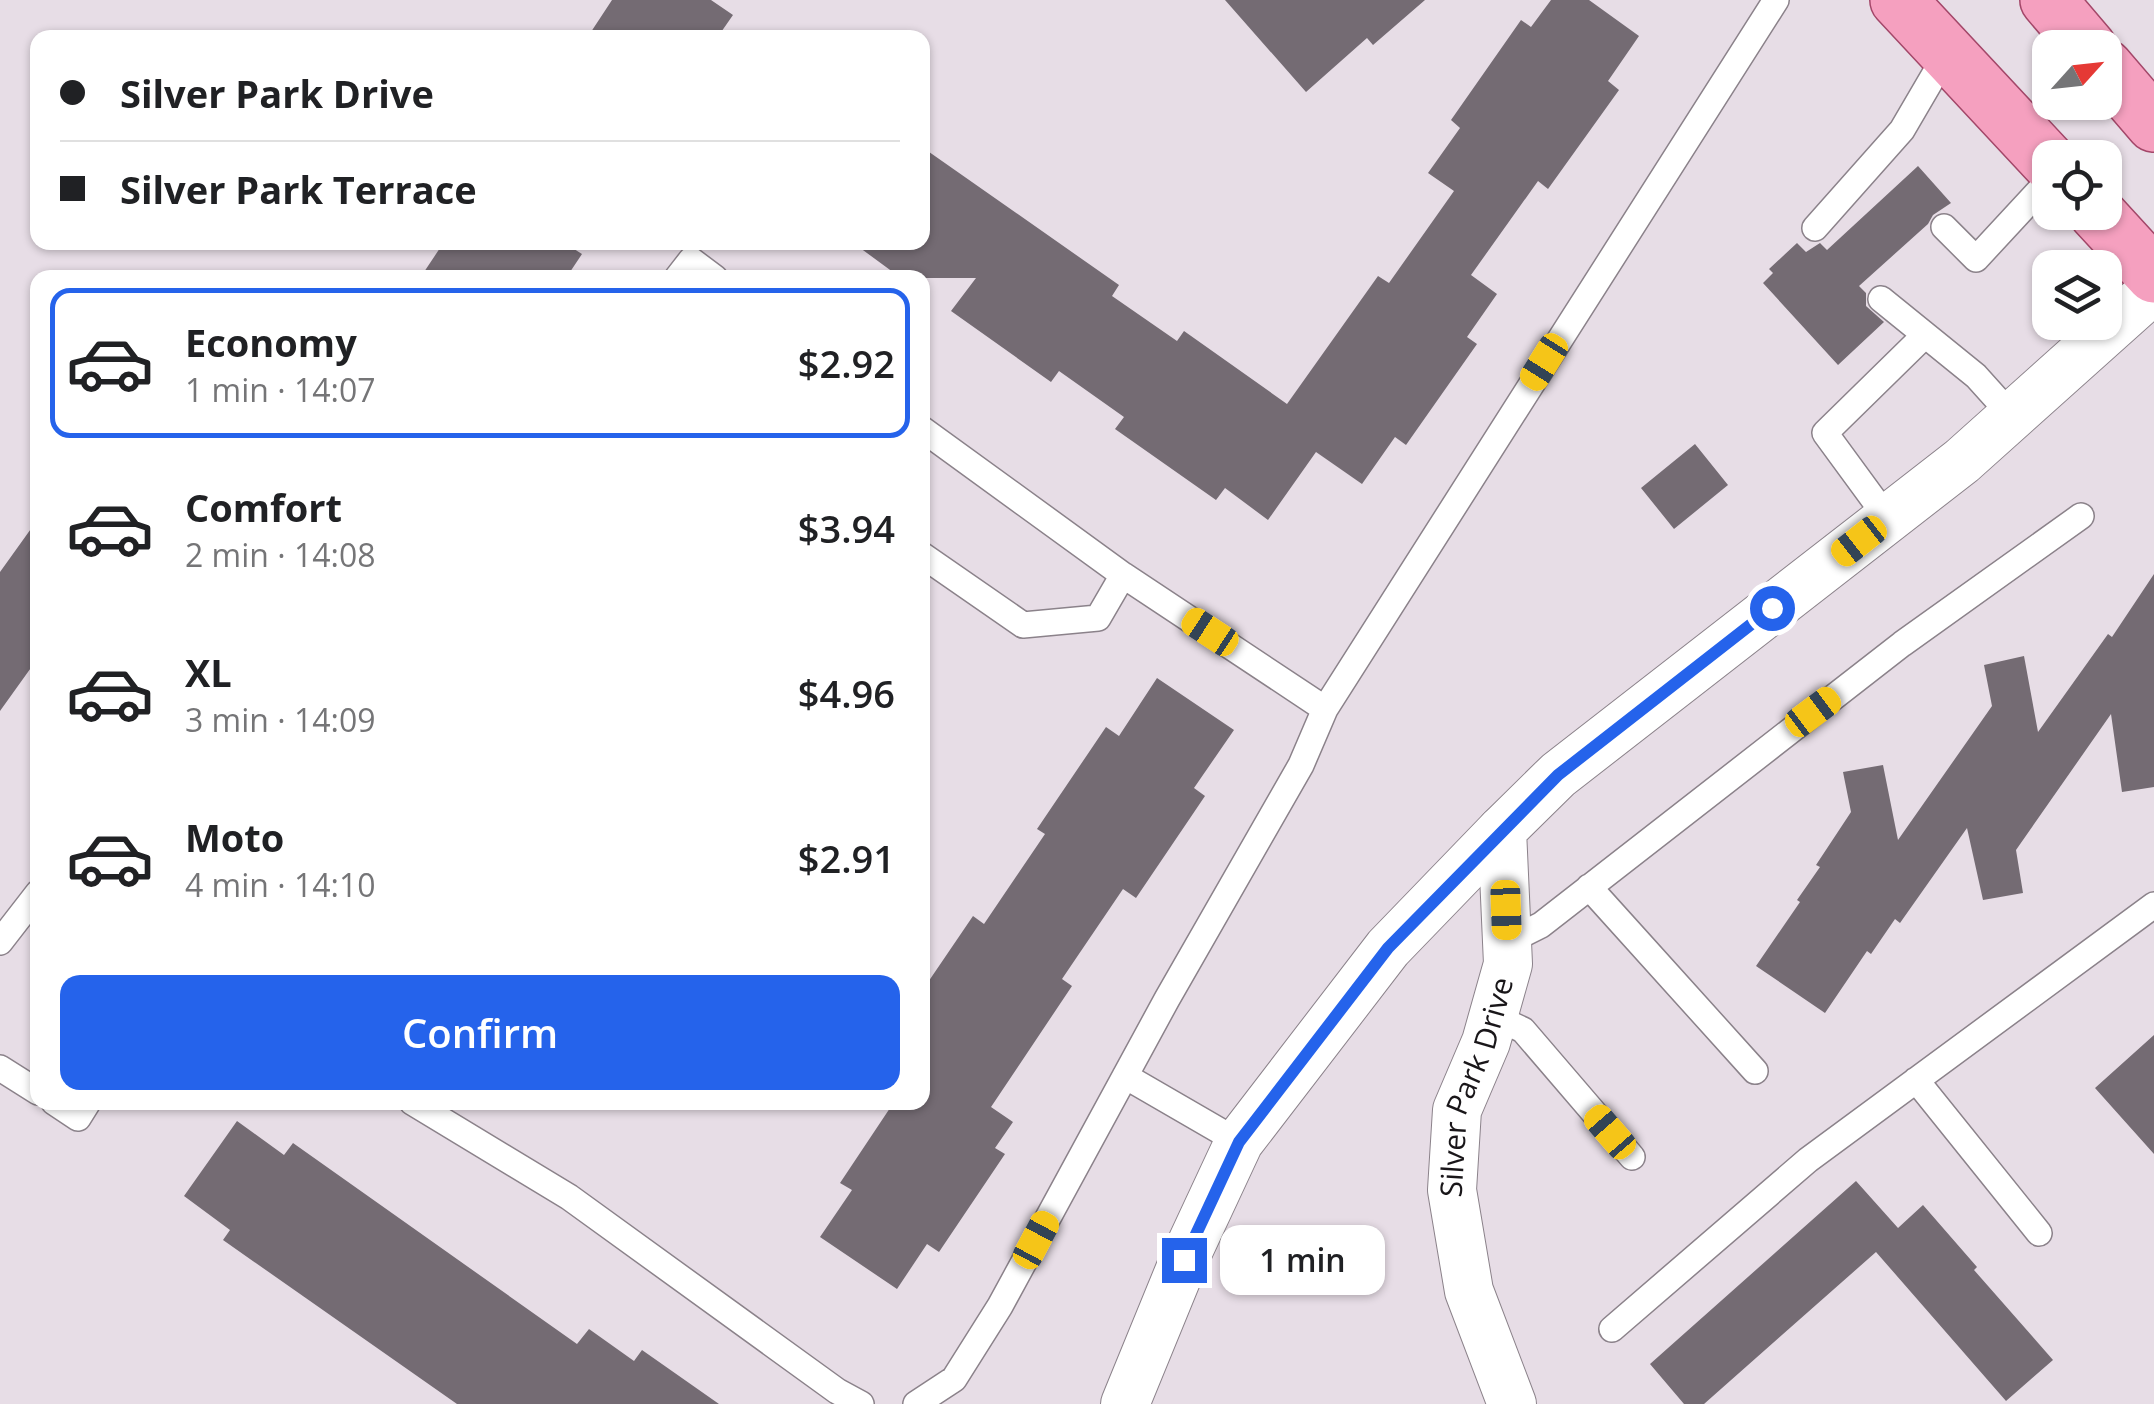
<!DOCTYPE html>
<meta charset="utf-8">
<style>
:root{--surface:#fff;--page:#f6f6f6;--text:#202124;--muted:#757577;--line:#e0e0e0;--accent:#2563eb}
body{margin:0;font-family:"Open Sans",sans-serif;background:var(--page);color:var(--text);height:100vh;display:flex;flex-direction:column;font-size:38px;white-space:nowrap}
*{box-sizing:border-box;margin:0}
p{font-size:32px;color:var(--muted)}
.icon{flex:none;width:55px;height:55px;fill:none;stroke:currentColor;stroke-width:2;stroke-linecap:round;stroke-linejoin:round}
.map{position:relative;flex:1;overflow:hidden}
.details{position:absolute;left:30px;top:270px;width:900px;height:840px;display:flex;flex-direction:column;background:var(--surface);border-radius:20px;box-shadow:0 2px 8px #0004}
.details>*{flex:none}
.top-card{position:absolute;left:30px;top:30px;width:900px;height:220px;border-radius:20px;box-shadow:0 2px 8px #0004;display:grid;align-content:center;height:220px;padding:0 30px;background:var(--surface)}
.needle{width:65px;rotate:63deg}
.fabs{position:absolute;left:2032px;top:30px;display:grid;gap:20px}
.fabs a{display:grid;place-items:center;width:90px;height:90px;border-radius:20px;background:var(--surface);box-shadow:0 2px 8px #0004;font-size:50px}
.end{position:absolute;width:45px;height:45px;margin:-22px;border:12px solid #2563eb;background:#fff;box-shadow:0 0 0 5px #fff}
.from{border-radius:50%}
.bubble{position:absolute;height:70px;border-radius:20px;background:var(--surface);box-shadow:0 2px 8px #0004;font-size:32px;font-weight:600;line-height:70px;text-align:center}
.car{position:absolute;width:30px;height:60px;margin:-30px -15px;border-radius:12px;box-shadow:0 0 8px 2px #0007;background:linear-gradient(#f5c518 24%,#345 0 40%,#f5c518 0 76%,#345 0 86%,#f5c518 0)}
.top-card b{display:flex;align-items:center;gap:35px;height:95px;font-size:38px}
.top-card b+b{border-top:2px solid var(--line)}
.top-card i{width:25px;height:25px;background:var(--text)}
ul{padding:18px 0 0;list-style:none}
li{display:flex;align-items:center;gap:30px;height:150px;margin:0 20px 15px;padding:0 10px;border:5px solid transparent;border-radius:20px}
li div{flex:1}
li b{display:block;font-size:38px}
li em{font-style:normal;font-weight:600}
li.active{border-color:var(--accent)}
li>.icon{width:90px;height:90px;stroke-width:1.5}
.primary-button{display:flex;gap:20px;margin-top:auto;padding:20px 30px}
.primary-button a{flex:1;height:115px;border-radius:20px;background:var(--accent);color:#fff;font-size:40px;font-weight:600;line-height:115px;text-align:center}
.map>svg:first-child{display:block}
.building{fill:#746b73}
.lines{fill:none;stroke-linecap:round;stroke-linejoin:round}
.lane-casing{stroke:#8b828a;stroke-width:28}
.street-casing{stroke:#8b828a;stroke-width:50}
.primary-casing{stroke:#a34769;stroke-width:58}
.lane{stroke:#fff;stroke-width:25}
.street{stroke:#fff;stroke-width:48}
.primary{stroke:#f5a0bf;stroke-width:55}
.route{stroke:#2563eb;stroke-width:12}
.labels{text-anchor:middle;stroke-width:10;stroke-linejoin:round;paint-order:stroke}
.street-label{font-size:30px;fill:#191619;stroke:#fff}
</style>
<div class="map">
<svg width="2154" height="1404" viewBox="0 0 2154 1404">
<rect width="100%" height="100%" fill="#e7dde6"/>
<!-- building -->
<path class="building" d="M 612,0 L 711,0 L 733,15 L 717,38 L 587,38 Z
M 1225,0 L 1425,0 L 1373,45 L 1367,38 L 1306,92 Z
M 1551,0 L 1589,0 L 1639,36 L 1608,81 L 1619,90 L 1548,189 L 1538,181 L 1471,275 L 1497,294 L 1467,337 L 1477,344 L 1406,445 L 1395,437 L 1362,484 L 1316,452 L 1268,520 L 1225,488 L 1216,500 L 1115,429 L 1124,417 L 1059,371 L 1051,382 L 951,311 L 976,278 L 901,278 L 852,242 L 922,242 L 922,147 L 1119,285 L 1112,296 L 1177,341 L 1184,331 L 1287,404 L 1378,276 L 1389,283 L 1454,191 L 1428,173 L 1460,128 L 1451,120 L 1521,20 L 1531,27 Z
M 1918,166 L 1951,203 L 1933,215 L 1928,224 L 1859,286 L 1866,293 L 1866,306 L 1884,322 L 1838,365 L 1763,283 L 1773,273 L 1769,269 L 1797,243 L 1806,252 L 1820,243 L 1827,250 Z
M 444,242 L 563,242 L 582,254 L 566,278 L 420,278 Z
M 1695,444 L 1728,485 L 1674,529 L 1641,488 Z
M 38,519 L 38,658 L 0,711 L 0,572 Z
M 2154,574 L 2154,787 L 2122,792 L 2111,714 L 2016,850 L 2023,893 L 1983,900 L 1967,828 L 1900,923 L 1895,919 L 1871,954 L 1867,951 L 1825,1013 L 1756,966 L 1800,902 L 1797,900 L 1820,867 L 1816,865 L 1851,812 L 1843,772 L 1883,765 L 1898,840 L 1992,706 L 1984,665 L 2024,656 L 2038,732 L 2108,634 L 2112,637 Z
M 1157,678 L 1234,730 L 1194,788 L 1205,796 L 1136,898 L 1123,889 L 1062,979 L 1072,986 L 991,1107 L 1013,1122 L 995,1148 L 1005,1154 L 939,1252 L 927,1244 L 897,1289 L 820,1237 L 852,1190 L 840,1183 L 894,1102 L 922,1102 L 922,991 L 973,916 L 984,924 L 1045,834 L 1037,829 L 1106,727 L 1119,736 Z
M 2154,1035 L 2154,1154 L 2095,1088 Z
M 237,1121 L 284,1155 L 293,1143 L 577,1344 L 589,1329 L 634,1361 L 642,1350 L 719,1404 L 457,1404 L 223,1240 L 230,1230 L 184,1196 Z
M 1856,1181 L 1898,1228 L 1923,1205 L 1977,1267 L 1974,1270 L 2053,1360 L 2006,1401 L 1876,1252 L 1704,1404 L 1684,1404 L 1650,1364 Z"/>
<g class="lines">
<defs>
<path id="lane" d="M 1944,227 L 1976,259 L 2050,179
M 1815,228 L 1902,130 L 1947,53
M 677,278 L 691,260 L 715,278
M 1881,299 L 1976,376 L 2012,416
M 922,429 L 1123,575 L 1325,709
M 1888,519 L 1825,433 L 1925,335
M 922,555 L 1023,625 L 1098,618 L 1123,575
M 1589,887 L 1755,1071
M 0,942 L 38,893
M 1507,942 L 1541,925 L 1902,644 L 2081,516
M 1493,1016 L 1523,1030 L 1632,1157
M 0,1068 L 38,1092
M 1125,1076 L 1239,1142
M 1916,1080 L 2039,1233
M 54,1102 L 78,1118 L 88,1102
M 412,1102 L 569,1197 L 837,1391 L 861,1404
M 1612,1329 L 1808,1160 L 2154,905
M 916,1404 L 954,1379 L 1000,1306 L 1167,999 L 1301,765 L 1325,709 L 1776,0"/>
<g id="street">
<path d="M 1125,1404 L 1184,1260 L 1239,1142 L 1388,948 L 1502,830"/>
<path id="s1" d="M 1512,1404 L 1469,1291 L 1452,1190 L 1457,1110 L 1486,1042 L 1508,964 L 1502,830 L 1558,775 L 1962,461 L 2154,289"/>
</g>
<path id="primary" d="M 1898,0 L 2050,163
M 2048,0 L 2089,48
M 2105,67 L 2154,124
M 2096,212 L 2154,275"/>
</defs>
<!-- lane casing -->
<use href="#lane" class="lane-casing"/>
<!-- street casing -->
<use href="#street" class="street-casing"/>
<!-- primary casing -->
<use href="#primary" class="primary-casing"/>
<!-- lane -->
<use href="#lane" class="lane"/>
<!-- street -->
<use href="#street" class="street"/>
<!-- primary -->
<use href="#primary" class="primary"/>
</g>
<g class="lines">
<!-- route -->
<path class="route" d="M 1184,1260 L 1239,1142 L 1388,948 L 1558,775 L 1772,608"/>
</g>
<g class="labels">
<!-- street labels -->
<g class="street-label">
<text dy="10" stroke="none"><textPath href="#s1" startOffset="330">Silver Park Drive</textPath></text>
</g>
</g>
</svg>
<div class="fabs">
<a><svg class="needle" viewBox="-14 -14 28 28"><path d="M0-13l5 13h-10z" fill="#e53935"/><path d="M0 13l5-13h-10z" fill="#757577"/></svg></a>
<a><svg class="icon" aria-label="locate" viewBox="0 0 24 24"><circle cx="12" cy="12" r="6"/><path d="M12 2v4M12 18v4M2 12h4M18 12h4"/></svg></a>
<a><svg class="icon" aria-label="layers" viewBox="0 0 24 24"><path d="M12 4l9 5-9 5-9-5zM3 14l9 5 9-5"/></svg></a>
</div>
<i class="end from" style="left:1772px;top:608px"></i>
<i class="end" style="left:1184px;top:1260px"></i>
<div class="bubble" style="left:1220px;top:1225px;width:165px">1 min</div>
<i class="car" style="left:1544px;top:362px;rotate:212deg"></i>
<i class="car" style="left:1859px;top:541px;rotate:232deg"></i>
<i class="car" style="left:1210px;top:632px;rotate:303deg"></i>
<i class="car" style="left:1813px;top:712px;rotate:53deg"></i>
<i class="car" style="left:1506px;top:910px;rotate:178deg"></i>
<i class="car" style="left:1610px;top:1132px;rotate:319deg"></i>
<i class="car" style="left:1036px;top:1240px;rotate:28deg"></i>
<div class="top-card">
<b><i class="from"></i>Silver Park Drive</b>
<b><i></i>Silver Park Terrace</b>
</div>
<section class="details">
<ul>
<li class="active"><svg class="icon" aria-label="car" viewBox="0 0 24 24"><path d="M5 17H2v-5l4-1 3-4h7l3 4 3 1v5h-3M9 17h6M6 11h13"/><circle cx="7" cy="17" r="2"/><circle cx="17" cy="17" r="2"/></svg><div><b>Economy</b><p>1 min · 14:07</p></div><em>$2.92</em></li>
<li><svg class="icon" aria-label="car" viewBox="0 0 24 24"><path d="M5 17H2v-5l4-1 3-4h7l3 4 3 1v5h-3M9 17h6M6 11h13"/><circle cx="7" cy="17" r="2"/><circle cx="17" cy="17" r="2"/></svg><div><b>Comfort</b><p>2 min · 14:08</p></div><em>$3.94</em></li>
<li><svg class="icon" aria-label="car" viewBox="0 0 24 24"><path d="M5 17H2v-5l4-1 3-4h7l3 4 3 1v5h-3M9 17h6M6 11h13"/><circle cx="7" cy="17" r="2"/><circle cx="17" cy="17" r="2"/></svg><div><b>XL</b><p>3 min · 14:09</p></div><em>$4.96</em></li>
<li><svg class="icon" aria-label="car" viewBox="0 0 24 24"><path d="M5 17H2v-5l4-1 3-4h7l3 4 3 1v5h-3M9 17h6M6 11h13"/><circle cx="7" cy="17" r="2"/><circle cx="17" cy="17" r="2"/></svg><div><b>Moto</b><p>4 min · 14:10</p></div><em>$2.91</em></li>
</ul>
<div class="primary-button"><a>Confirm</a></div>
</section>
</div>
